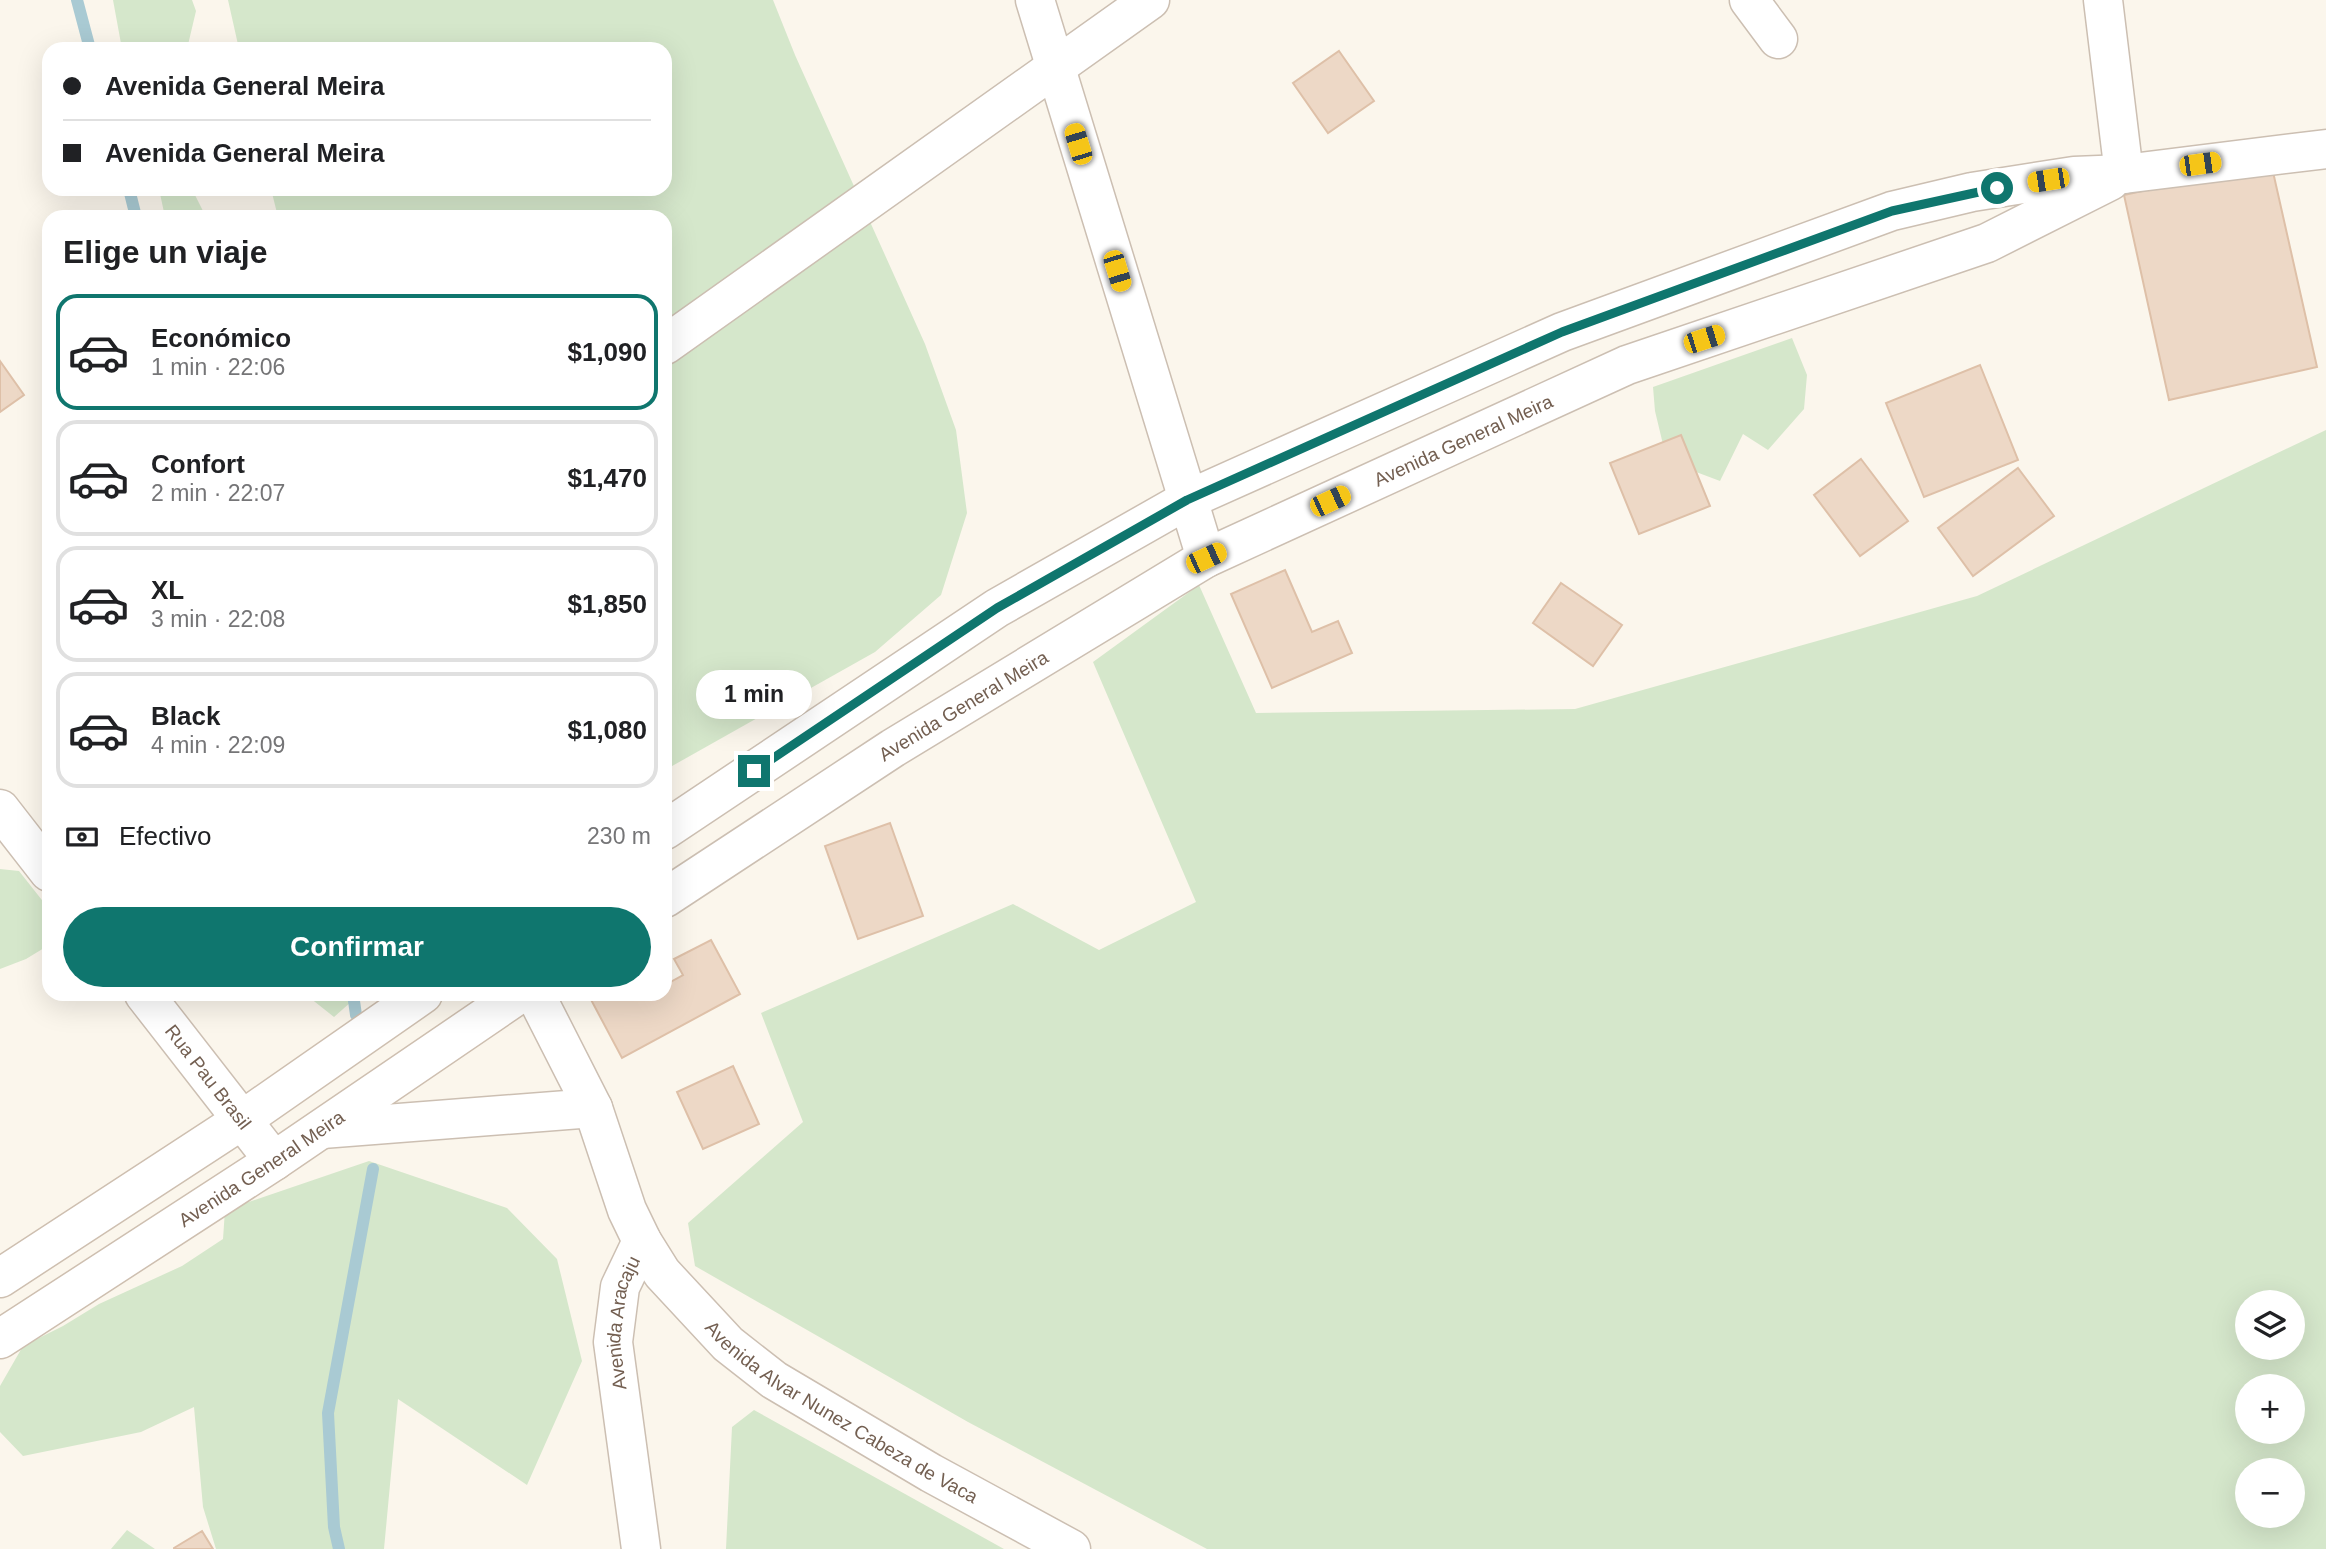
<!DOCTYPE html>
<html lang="es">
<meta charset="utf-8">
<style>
:root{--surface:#fff;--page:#f6f6f6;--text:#202124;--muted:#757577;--line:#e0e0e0;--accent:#0f766e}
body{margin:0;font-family:Helvetica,sans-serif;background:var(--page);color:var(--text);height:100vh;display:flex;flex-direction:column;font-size:26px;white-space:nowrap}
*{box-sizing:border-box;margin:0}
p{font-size:23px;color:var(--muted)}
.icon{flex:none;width:38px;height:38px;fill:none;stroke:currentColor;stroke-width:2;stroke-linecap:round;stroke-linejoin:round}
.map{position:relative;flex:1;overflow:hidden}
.sheet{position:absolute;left:42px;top:210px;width:630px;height:791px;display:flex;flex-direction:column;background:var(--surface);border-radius:21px;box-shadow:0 7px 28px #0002}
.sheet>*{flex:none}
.hud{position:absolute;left:42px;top:42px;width:630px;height:154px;border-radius:21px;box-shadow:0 7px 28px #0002;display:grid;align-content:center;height:154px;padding:0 21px;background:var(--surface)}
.controls{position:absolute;left:2235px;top:1290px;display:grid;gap:14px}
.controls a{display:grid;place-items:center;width:70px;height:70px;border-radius:50%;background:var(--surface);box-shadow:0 7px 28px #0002;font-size:35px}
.end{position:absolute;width:32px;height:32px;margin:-16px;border:9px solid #0f766e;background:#fff;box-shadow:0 0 0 4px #fff}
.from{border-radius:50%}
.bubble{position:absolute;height:49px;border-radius:24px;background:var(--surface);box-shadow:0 7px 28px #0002;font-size:23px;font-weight:800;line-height:49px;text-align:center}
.car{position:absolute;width:21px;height:42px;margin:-21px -10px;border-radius:9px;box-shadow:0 0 5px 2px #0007;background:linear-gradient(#f5c518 24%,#345 0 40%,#f5c518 0 76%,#345 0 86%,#f5c518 0)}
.hud b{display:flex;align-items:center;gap:24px;height:66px;font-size:26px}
.hud b+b{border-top:2px solid var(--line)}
.hud i{width:18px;height:18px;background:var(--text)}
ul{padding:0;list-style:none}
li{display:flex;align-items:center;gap:21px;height:116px;margin:0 14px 10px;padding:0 7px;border:4px solid var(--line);border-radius:21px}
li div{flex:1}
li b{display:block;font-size:26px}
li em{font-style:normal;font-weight:800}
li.selected{border-color:var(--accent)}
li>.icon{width:63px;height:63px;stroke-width:1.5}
h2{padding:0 21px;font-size:32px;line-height:84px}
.pay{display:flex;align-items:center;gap:18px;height:77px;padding:0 21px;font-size:26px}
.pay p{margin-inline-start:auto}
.primary-button{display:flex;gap:14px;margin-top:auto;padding:14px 21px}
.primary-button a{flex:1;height:80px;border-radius:42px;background:var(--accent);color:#fff;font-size:28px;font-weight:800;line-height:80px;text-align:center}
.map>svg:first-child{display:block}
.green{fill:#d5e7cb;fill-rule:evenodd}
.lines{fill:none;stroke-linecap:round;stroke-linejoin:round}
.stream{stroke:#a9cad3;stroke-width:12}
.building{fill:#edd8c6;stroke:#dec0a8;stroke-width:2}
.street-casing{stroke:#ccbfb2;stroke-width:41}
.secondary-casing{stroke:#cebfb0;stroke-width:41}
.street{stroke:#fff;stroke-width:38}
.secondary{stroke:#fff;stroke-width:38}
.route{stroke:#0f766e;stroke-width:9}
.labels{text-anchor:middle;stroke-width:6;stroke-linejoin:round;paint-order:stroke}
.street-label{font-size:19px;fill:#735f51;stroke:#fdfaf2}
</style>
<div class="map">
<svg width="2326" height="1549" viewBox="0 0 2326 1549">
<rect width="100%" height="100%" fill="#fbf6ec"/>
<!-- green -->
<path class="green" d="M 113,0 L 192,0 L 196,11 L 187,49 L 122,49 Z
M 228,0 L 773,0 L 795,55 L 925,344 L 956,430 L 967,513 L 941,595 L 875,652 L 665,770 L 665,217 L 278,217 L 271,189 L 665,189 L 665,49 L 239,49 Z
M 159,189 L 192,189 L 206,217 L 165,217 Z
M 1792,338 L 1807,375 L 1804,409 L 1768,450 L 1743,434 L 1720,481 L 1667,461 L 1655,411 L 1653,387 Z
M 2326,430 L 2326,1549 L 1207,1549 L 968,1422 L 695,1266 L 688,1223 L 803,1122 L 761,1013 L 1013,904 L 1099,950 L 1196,902 L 1093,662 L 1199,585 L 1256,713 L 1575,709 L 1977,596 ZM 2247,1302 L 2292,1302 L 2292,1348 L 2247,1348 ZM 2247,1386 L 2292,1386 L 2292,1432 L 2247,1432 ZM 2247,1470 L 2292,1470 L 2292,1516 L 2247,1516 Z
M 0,869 L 19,871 L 49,909 L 49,945 L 26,959 L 0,969 Z
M 305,994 L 360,994 L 334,1017 Z
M 369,1161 L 507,1208 L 557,1259 L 582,1361 L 527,1485 L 398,1399 L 384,1549 L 216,1549 L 203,1507 L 194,1407 L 141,1432 L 23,1456 L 0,1432 L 0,1386 L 23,1346 L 63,1326 L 99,1304 L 182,1266 L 223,1239 L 225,1210 Z
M 754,1410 L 1004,1549 L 726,1549 L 732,1427 Z
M 127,1530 L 155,1549 L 111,1549 Z"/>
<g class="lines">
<!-- stream -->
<path class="stream" d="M 77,0 L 90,49
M 129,189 L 136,217
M 353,994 L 356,1015
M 339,1549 L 334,1527 L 328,1413 L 373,1169"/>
</g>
<!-- building -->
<path class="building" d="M 1339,51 L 1374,101 L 1328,133 L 1293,83 Z
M 2271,163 L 2317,367 L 2169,400 L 2124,195 Z
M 0,361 L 24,395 L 0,412 Z
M 1980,365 L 2018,460 L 1924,497 L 1886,403 Z
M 1681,435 L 1710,506 L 1639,534 L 1610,463 Z
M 1861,459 L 1908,521 L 1860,556 L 1814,495 Z
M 2018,468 L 2054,516 L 1973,576 L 1938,528 Z
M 1285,570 L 1312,632 L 1338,621 L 1352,653 L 1272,688 L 1231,594 Z
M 1561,583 L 1622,625 L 1593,666 L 1533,623 Z
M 890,823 L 923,916 L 858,939 L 825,846 Z
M 711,940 L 740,994 L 622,1058 L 588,994 L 642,994 L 643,997 L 648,994 L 665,994 L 665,985 L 683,975 L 674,959 Z
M 733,1066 L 759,1124 L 703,1149 L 677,1092 Z
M 202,1531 L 213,1549 L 174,1549 L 174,1548 Z"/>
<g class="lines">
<defs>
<g id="street">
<path d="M 1035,0 L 1206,558"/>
<path d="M 1749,0 L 1778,39"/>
<path d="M 2103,0 L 2124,174"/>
<path d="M 665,345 L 1150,0"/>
<path d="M 0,809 L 49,872"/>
<path d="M 665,830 L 997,608 L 1187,500 L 1562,332 L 1892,211 L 1972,192 L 2074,176 L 2124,174 L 2326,149"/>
<path id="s1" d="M 665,898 L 893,748 L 1206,558 L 1627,365 L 1987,243 L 2110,181"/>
<path id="s2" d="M 144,994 L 274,1161"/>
<path id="s3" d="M 535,994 L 593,1108 L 627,1210 L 642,1241 L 662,1273 L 728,1344 L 774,1380 L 931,1473 L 1071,1549"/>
<path d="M 322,1129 L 593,1108"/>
<path id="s4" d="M 641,1549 L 613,1342 L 620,1287 L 642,1241"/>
</g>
<g id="secondary">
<path d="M 0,1278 L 242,1120 L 423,994"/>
<path id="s5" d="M 0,1339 L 274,1161 L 519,994"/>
</g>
</defs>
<!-- street casing -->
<use href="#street" class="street-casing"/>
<!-- secondary casing -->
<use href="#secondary" class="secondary-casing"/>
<!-- street -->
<use href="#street" class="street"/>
<!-- secondary -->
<use href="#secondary" class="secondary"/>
</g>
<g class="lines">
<!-- route -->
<path class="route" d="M 754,771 L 997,608 L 1187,500 L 1562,332 L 1892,211 L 1997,188"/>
</g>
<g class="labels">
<!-- street labels -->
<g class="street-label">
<text dy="7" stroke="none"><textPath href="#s1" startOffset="922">Avenida General Meira</textPath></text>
<text dy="7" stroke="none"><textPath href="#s1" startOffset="355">Avenida General Meira</textPath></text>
<text dy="7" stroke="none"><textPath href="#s2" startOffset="105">Rua Pau Brasil</textPath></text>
<text dy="7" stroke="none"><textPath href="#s5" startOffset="312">Avenida General Meira</textPath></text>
<text dy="7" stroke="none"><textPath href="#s4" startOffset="229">Avenida Aracaju</textPath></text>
<text dy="7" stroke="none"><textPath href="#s3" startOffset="537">Avenida Alvar Nunez Cabeza de Vaca</textPath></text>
</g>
</g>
</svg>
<div class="controls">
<a><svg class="icon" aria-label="layers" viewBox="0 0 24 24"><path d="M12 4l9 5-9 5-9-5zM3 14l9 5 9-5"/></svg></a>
<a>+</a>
<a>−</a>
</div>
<i class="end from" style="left:1997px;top:188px"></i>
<i class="end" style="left:754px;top:771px"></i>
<div class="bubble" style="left:696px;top:670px;width:116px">1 min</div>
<i class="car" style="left:1078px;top:144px;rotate:343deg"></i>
<i class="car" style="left:2200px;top:164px;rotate:82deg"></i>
<i class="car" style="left:2048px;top:180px;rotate:261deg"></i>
<i class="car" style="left:1117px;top:271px;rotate:163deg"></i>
<i class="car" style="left:1704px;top:339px;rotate:72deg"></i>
<i class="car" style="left:1330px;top:501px;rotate:65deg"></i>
<i class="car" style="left:1206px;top:558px;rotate:65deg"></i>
<div class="hud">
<b><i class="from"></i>Avenida General Meira</b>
<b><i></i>Avenida General Meira</b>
</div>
<section class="sheet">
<h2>Elige un viaje</h2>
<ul>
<li class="selected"><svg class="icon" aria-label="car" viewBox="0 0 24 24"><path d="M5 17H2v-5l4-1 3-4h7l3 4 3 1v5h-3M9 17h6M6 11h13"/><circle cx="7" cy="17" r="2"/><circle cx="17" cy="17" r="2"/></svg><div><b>Económico</b><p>1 min · 22:06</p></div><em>$1,090</em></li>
<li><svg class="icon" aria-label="car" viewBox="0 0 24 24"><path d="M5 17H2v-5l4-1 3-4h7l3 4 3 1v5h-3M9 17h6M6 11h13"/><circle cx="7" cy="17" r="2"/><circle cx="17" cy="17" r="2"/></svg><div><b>Confort</b><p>2 min · 22:07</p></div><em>$1,470</em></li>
<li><svg class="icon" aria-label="car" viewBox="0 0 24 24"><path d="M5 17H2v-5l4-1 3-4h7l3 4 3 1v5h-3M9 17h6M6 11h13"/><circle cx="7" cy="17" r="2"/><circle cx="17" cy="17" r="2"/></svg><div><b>XL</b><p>3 min · 22:08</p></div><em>$1,850</em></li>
<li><svg class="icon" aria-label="car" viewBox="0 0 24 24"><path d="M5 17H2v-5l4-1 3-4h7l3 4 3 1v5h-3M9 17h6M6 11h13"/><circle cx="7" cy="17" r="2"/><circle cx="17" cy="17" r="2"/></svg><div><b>Black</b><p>4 min · 22:09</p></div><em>$1,080</em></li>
</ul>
<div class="pay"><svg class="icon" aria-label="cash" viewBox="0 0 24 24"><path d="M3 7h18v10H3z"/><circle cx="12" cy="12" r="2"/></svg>Efectivo<p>230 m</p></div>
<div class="primary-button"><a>Confirmar</a></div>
</section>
</div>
